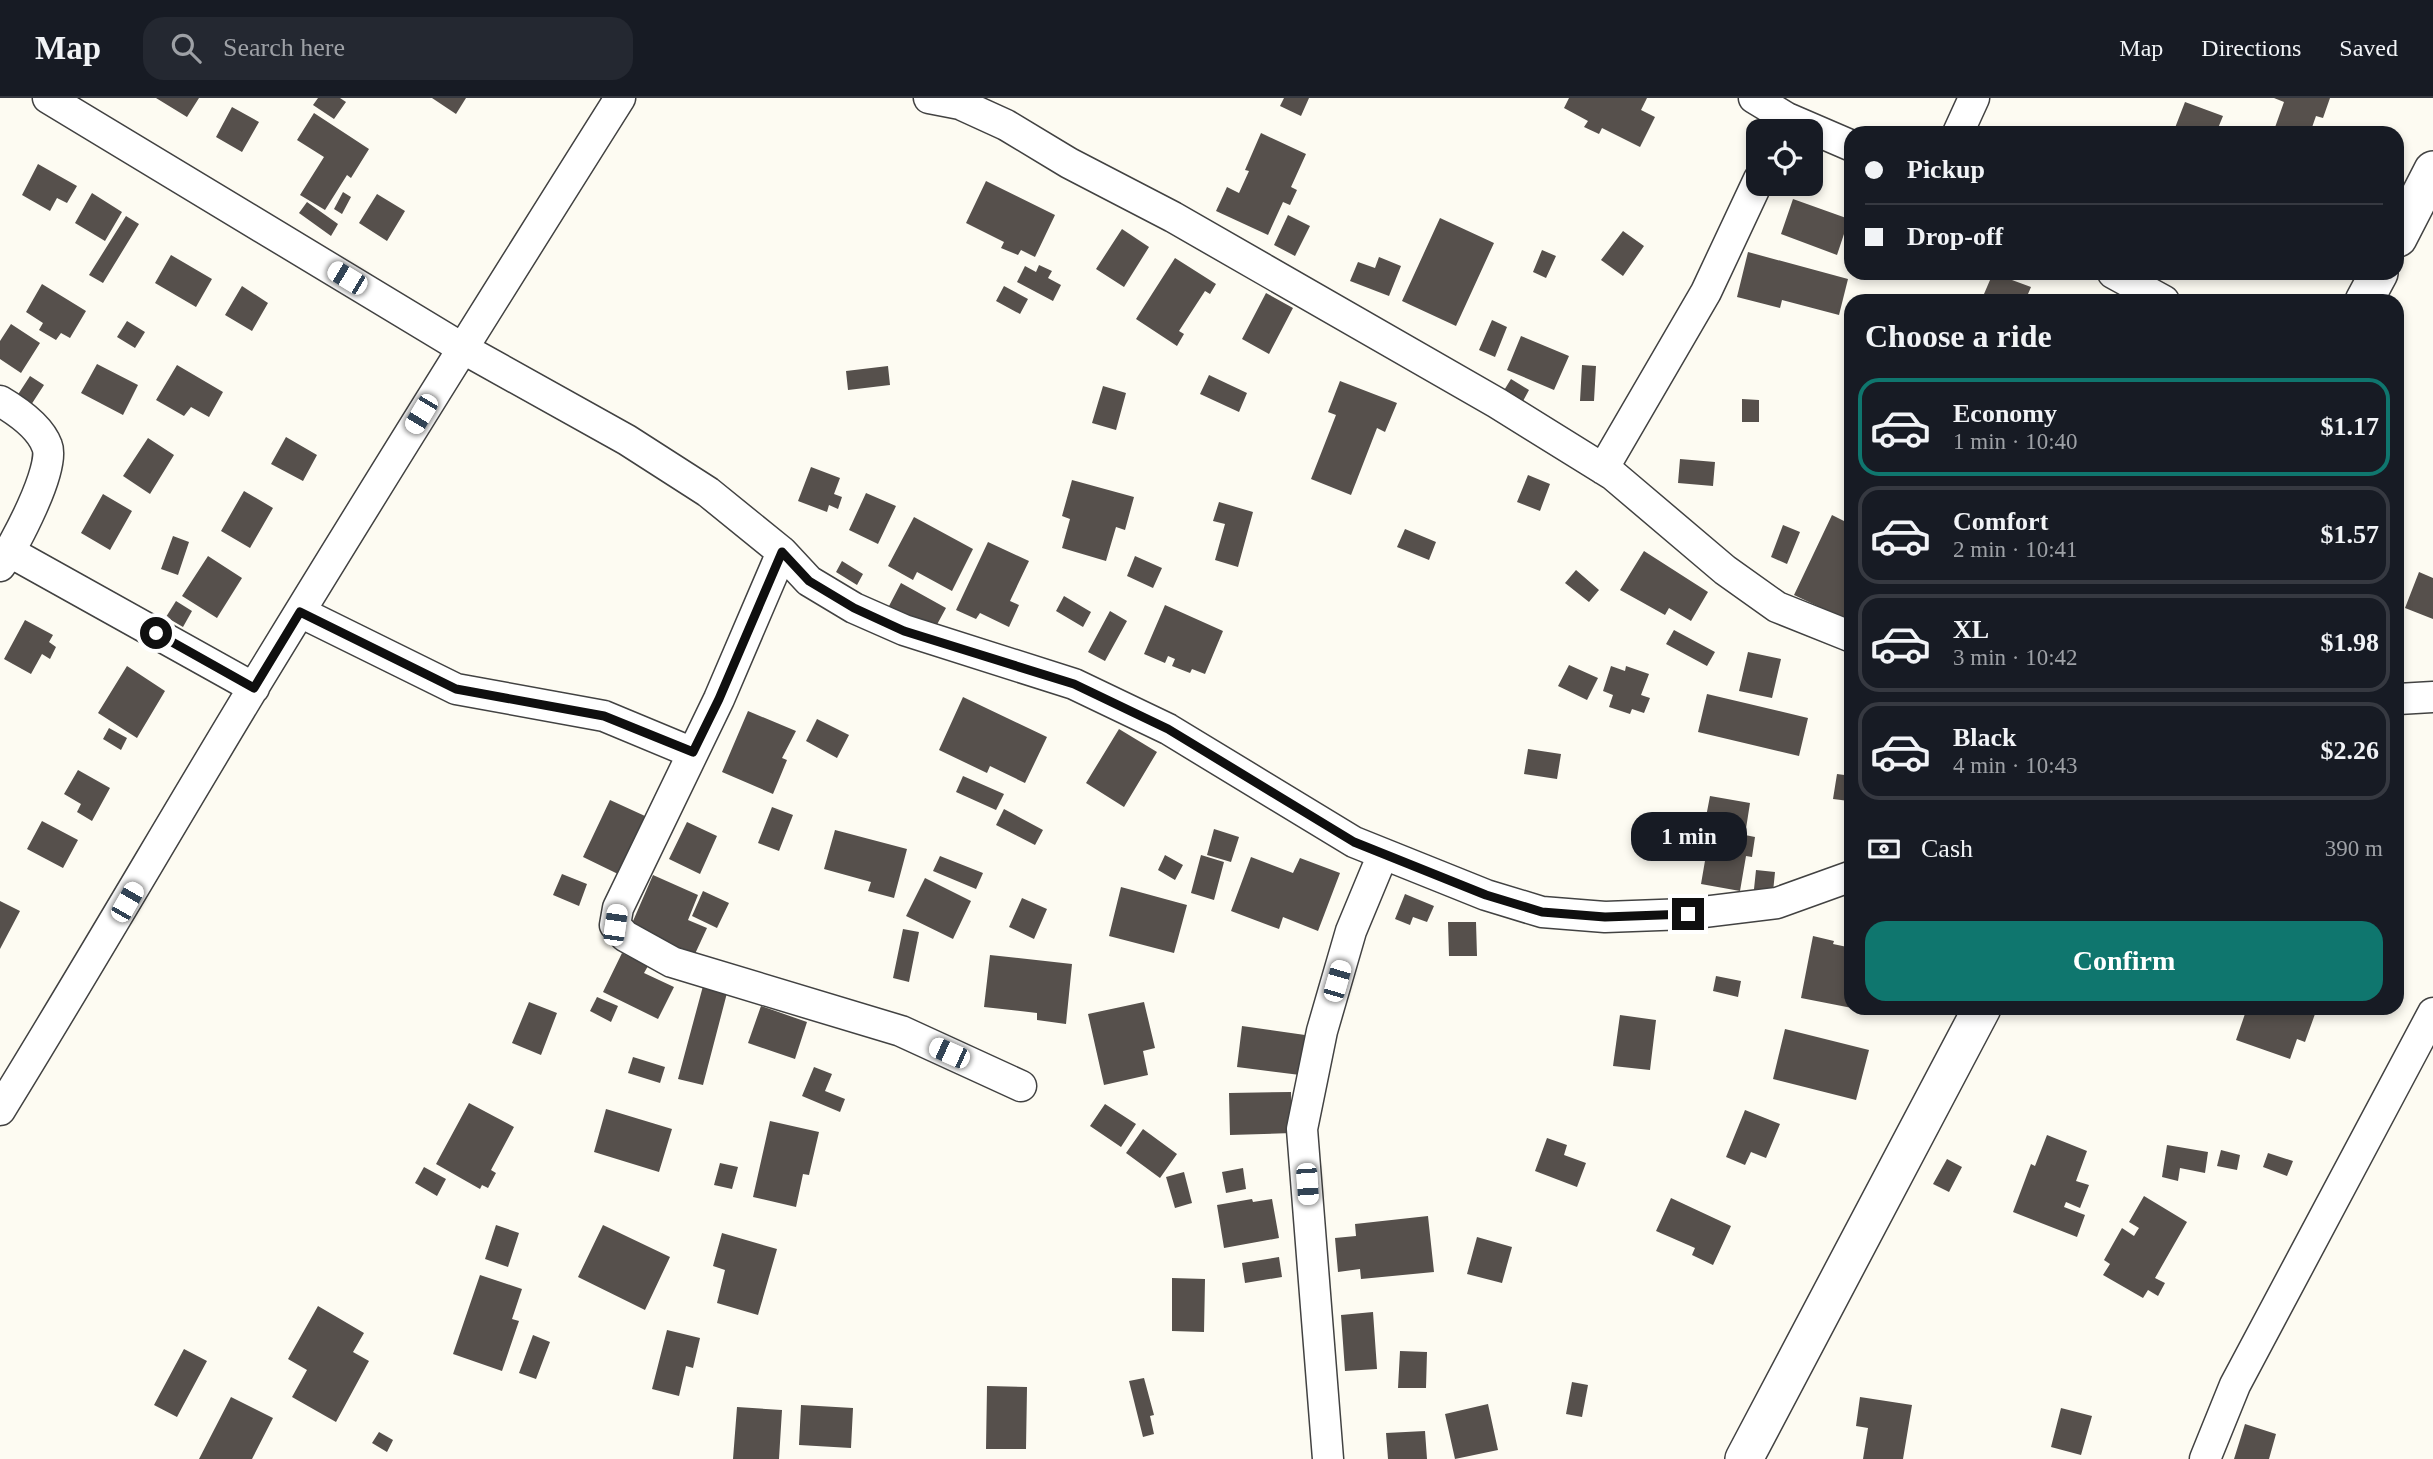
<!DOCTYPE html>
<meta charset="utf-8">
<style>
:root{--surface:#171b24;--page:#242831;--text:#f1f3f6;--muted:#9ea1a6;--line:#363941;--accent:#0f766e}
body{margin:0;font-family:"Times New Roman",serif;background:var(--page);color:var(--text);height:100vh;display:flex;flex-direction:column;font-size:26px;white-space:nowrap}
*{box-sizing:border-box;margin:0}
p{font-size:23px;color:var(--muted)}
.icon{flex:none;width:38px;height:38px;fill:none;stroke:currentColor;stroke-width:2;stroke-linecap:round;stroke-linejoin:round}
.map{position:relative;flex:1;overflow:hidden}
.drawer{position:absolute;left:1844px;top:196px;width:560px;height:721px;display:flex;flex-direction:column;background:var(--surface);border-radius:21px;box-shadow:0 4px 10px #0003}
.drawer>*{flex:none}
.hud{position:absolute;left:1844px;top:28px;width:560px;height:154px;border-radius:21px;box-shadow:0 4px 10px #0003;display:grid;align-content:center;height:154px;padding:0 21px;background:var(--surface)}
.buttons{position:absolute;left:1746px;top:21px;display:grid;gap:14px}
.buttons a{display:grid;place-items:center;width:77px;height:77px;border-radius:14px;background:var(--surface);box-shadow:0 4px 10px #0003;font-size:35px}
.end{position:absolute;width:32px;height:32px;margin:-16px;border:9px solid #0f0f0f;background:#fff;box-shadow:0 0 0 4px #fff}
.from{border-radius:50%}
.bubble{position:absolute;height:49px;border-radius:21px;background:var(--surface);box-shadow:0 4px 10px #0003;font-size:23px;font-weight:700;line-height:49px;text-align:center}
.car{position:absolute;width:21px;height:42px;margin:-21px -10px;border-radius:9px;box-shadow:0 0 5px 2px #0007;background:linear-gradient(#fff 24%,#345 0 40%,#fff 0 76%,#345 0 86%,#fff 0)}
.hud b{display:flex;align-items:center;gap:24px;height:66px;font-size:26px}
.hud b+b{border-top:2px solid var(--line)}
.hud i{width:18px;height:18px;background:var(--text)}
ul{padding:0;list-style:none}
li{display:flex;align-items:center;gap:21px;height:98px;margin:0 14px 10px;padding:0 7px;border:4px solid var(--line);border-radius:21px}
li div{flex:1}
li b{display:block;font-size:26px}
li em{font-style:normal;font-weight:700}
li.on{border-color:var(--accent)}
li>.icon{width:63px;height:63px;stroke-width:1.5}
h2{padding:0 21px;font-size:32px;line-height:84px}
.pay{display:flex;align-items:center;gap:18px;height:77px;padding:0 21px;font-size:26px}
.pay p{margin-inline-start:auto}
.cta{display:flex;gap:14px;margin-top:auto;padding:14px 21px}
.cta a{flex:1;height:80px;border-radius:21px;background:var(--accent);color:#fff;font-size:28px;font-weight:700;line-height:80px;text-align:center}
header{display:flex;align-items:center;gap:42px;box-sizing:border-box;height:98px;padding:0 35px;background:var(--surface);border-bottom:2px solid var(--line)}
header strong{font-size:33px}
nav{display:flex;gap:38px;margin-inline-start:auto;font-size:24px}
.search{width:490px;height:63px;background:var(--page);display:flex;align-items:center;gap:18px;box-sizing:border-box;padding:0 24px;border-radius:21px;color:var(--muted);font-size:26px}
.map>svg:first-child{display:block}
.building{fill:#56504c}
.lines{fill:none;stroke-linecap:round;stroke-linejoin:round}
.minor-casing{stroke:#424242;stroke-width:33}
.tertiary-casing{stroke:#424242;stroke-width:40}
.minor{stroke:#fff;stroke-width:30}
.tertiary{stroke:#fff;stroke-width:37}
.route{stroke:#0f0f0f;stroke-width:9}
</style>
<header>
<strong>Map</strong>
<div class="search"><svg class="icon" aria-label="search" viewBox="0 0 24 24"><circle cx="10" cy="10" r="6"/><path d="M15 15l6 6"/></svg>Search here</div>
<nav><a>Map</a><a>Directions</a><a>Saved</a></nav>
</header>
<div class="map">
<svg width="2433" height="1361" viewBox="0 0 2433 1361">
<rect width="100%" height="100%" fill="#fdfbf2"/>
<!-- building -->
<path class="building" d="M 156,0 L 199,0 L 187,19 Z
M 318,0 L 340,0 L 346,4 L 334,21 L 313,7 Z
M 432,0 L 466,0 L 456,16 Z
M 1284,0 L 1309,0 L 1301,18 L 1280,8 Z
M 1569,0 L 1647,0 L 1641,12 L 1655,19 L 1640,49 L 1602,30 L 1599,36 L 1584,29 L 1588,23 L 1564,10 Z
M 2330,0 L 2323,20 L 2316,18 L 2310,35 L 2273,35 L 2284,4 L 2274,0 Z
M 2185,4 L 2223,18 L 2216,35 L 2173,35 Z
M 232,9 L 259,24 L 242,54 L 216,39 Z
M 314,15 L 369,51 L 351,80 L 347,77 L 325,112 L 300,97 L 324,59 L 297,42 Z
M 1261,35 L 1306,56 L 1291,89 L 1297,92 L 1290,107 L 1283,104 L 1268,137 L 1216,113 L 1227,89 L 1239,95 L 1249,73 L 1245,72 Z
M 38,66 L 77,88 L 67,105 L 57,100 L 50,113 L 22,97 Z
M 986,83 L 1055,117 L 1035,159 L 1021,152 L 1018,157 L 1001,150 L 1004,144 L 966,125 Z
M 343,94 L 351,99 L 342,116 L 334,111 Z
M 92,95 L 122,114 L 105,143 L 75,125 Z
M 377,96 L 405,113 L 387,143 L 359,125 Z
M 1793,101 L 1849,121 L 1837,157 L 1781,136 Z
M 307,104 L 338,126 L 331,138 L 299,115 Z
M 1288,117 L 1310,128 L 1295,158 L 1274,147 Z
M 126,118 L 139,126 L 103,185 L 89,177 Z
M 1440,120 L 1494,145 L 1456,228 L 1402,203 Z
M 1122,131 L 1149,149 L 1124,189 L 1096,171 Z
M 1623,133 L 1644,148 L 1623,178 L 1601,162 Z
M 1542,152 L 1556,158 L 1546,180 L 1533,174 Z
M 1748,154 L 1848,181 L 1839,217 L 1782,202 L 1780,210 L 1737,199 Z
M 171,157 L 212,181 L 196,209 L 155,185 Z
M 1379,159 L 1401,168 L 1389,198 L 1350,183 L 1358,164 L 1375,170 Z
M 1175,160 L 1216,186 L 1210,196 L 1205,193 L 1179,233 L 1184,236 L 1177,248 L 1136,221 Z
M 1039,167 L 1052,173 L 1048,180 L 1061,187 L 1053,203 L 1017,184 L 1025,168 L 1036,174 Z
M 1993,175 L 2031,189 L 2025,203 L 1981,203 Z
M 42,186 L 86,213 L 70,240 L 61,235 L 56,242 L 39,232 L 43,225 L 26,214 Z
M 242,188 L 268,205 L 252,233 L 225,217 Z
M 1004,188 L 1028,201 L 1020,216 L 996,203 Z
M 1266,195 L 1293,210 L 1269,256 L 1242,241 Z
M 1492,222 L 1507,229 L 1495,259 L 1479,252 Z
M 127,223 L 145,234 L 135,250 L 117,239 Z
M 11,226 L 40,245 L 21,275 L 0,261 L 0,243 Z
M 1521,238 L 1569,258 L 1554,292 L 1507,272 Z
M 97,266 L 138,287 L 123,317 L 81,295 Z
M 177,267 L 223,294 L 209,319 L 191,309 L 184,318 L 156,302 Z
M 1582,267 L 1596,268 L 1594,303 L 1580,303 Z
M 888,268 L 890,287 L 848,292 L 846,273 Z
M 1209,277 L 1247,295 L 1239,314 L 1200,296 Z
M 30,278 L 44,287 L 31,307 L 17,298 Z
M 1511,281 L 1529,292 L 1522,305 L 1503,294 Z
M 1340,283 L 1397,305 L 1385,334 L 1377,330 L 1351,397 L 1311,381 L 1336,317 L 1328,314 Z
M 1103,288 L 1126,295 L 1116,332 L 1092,325 Z
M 1742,301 L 1759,302 L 1759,324 L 1742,324 Z
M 286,339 L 317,357 L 303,383 L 271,366 Z
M 148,340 L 174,357 L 150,396 L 123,378 Z
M 1680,361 L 1715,364 L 1713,388 L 1678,385 Z
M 811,369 L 840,380 L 834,396 L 842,399 L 838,411 L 829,407 L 827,414 L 798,403 Z
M 1528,377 L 1550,386 L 1540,413 L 1517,404 Z
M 1072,382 L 1134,399 L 1125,432 L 1116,429 L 1106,463 L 1062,450 L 1070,421 L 1062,418 Z
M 244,393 L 273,410 L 250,450 L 221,433 Z
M 866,395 L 896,408 L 878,446 L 849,432 Z
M 103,396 L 132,413 L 110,452 L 81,435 Z
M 1219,404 L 1253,414 L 1238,469 L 1215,462 L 1225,426 L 1213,423 Z
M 1832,417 L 1852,427 L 1852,507 L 1845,521 L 1794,497 Z
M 914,419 L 973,451 L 952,493 L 917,474 L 913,482 L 888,468 Z
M 1783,427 L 1800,434 L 1787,466 L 1771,459 Z
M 1405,431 L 1436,444 L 1429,462 L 1397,449 Z
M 173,438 L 189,444 L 178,477 L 161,471 Z
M 988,444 L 1029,463 L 1010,503 L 1019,507 L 1009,529 L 980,515 L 976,521 L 956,512 Z
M 1644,453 L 1708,494 L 1691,523 L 1669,510 L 1665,517 L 1620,492 Z
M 208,458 L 242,480 L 217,520 L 182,498 Z
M 1135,458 L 1162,470 L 1153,490 L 1127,478 Z
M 842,463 L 863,476 L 857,487 L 836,474 Z
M 1576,472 L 1599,492 L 1589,504 L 1565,485 Z
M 2419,474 L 2433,480 L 2433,521 L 2405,510 Z
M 901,485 L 946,510 L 934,532 L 889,508 Z
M 1064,498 L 1091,514 L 1083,529 L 1056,513 Z
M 176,503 L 192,513 L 183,529 L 166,519 Z
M 1165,507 L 1223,533 L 1205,576 L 1192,571 L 1190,575 L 1172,568 L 1175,561 L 1168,558 L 1165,565 L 1144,556 Z
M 1110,513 L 1127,523 L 1105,563 L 1088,554 Z
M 25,522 L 53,537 L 49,544 L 56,549 L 50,561 L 42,556 L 31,576 L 4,561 Z
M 1674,532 L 1715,554 L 1707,568 L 1666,546 Z
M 1748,554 L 1781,561 L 1772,600 L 1739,593 Z
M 1569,567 L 1598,580 L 1587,602 L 1558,588 Z
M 127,568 L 165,593 L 137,640 L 98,615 Z
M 1611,568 L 1625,573 L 1626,568 L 1649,576 L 1641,597 L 1650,600 L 1644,615 L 1632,611 L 1630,616 L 1609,609 L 1613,597 L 1603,593 Z
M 1707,596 L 1808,620 L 1799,658 L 1698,634 Z
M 963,599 L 1047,639 L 1025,685 L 990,668 L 987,675 L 939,652 Z
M 748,613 L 796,633 L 782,660 L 787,662 L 773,696 L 722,674 Z
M 817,621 L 849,637 L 837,660 L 806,643 Z
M 109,630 L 127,640 L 121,652 L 103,641 Z
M 1119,631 L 1157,654 L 1124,709 L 1086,685 Z
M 1528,651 L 1561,656 L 1557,681 L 1524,676 Z
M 78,672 L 110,690 L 92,723 L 77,714 L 81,706 L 64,696 Z
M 1837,676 L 1852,678 L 1849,703 L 1833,701 Z
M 963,678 L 1004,696 L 996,712 L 956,694 Z
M 1710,698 L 1750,705 L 1745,737 L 1755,739 L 1752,759 L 1746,758 L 1740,793 L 1701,786 L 1706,757 L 1685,754 L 1691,716 L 1706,719 Z
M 610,702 L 645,718 L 618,776 L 583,759 Z
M 772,709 L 793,717 L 779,753 L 758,745 Z
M 1004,711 L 1043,732 L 1035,747 L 996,727 Z
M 42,723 L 78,742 L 63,770 L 27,751 Z
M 687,724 L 717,738 L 700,776 L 669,761 Z
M 1214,731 L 1239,739 L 1231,764 L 1207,757 Z
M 835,732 L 907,751 L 894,800 L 868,793 L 871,784 L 824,771 Z
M 1165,757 L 1183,767 L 1175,782 L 1158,772 Z
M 1201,757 L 1224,764 L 1214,802 L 1191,795 Z
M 940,758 L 983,775 L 976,791 L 933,773 Z
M 1251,759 L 1293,775 L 1300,760 L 1340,775 L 1318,833 L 1283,819 L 1279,831 L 1231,813 Z
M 1756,772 L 1775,774 L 1773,794 L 1754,791 Z
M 562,776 L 587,786 L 579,808 L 553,797 Z
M 653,777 L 698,797 L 688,822 L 707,830 L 694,858 L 630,830 Z
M 925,780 L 971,803 L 953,841 L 906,818 Z
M 1121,789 L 1187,807 L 1174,855 L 1109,838 Z
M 703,793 L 729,805 L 717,830 L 692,818 Z
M 1405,796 L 1434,808 L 1427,824 L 1413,819 L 1410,827 L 1395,821 Z
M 1022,800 L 1047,811 L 1034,841 L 1009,829 Z
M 0,803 L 20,813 L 0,851 Z
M 1448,824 L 1476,824 L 1477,858 L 1449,858 Z
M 903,831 L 919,834 L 909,884 L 893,880 Z
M 1813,838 L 1834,843 L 1833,846 L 1852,850 L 1852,910 L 1801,900 Z
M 622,855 L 648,868 L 644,875 L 674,889 L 658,921 L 603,894 Z
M 990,857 L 1072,866 L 1066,926 L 1037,922 L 1037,915 L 984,909 Z
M 1716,878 L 1741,883 L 1738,899 L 1713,893 Z
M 703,888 L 727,895 L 703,987 L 678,981 Z
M 597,899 L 618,908 L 611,924 L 590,913 Z
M 529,904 L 557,915 L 541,957 L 512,945 Z
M 1144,904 L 1155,950 L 1143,953 L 1148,977 L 1104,987 L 1088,916 Z
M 761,908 L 807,924 L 795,961 L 748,945 Z
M 2247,910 L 2308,910 L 2307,913 L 2315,916 L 2305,944 L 2297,941 L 2290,961 L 2236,942 Z
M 1620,917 L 1656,922 L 1650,972 L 1613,968 Z
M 1242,928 L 1305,937 L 1300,977 L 1237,969 Z
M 1785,931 L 1869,952 L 1856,1002 L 1773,981 Z
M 633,959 L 665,969 L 660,985 L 628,975 Z
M 814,969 L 832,976 L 825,993 L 845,1001 L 840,1014 L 802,998 Z
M 1291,994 L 1292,1035 L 1230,1037 L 1229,995 Z
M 469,1005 L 514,1029 L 491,1072 L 496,1075 L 488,1090 L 482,1087 L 480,1091 L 436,1066 Z
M 1105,1006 L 1136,1026 L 1121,1049 L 1090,1028 Z
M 606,1011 L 672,1031 L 659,1074 L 594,1054 Z
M 1745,1012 L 1780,1026 L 1766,1060 L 1751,1054 L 1745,1067 L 1726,1059 Z
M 770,1023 L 819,1034 L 809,1077 L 803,1076 L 796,1109 L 753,1099 Z
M 1143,1031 L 1177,1056 L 1160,1080 L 1126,1055 Z
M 2047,1037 L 2087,1053 L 2076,1083 L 2089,1087 L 2080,1110 L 2066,1104 L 2064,1109 L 2085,1117 L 2077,1139 L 2013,1114 L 2031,1066 L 2035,1068 Z
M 1547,1040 L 1567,1047 L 1564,1057 L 1586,1065 L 1577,1089 L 1535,1073 Z
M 2167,1047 L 2208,1054 L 2205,1075 L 2180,1070 L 2178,1083 L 2162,1079 Z
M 2221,1052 L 2240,1057 L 2237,1072 L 2217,1068 Z
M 2268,1055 L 2293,1063 L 2287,1078 L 2263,1069 Z
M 1947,1061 L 1962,1069 L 1949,1094 L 1933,1086 Z
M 720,1065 L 738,1069 L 732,1091 L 714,1087 Z
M 424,1069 L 446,1081 L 437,1098 L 415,1085 Z
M 1243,1070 L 1246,1091 L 1226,1095 L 1222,1074 Z
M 1184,1074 L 1192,1105 L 1175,1110 L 1166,1079 Z
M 2144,1098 L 2187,1124 L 2155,1180 L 2165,1185 L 2158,1198 L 2148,1192 L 2143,1200 L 2103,1177 L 2110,1166 L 2104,1162 L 2122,1130 L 2134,1138 L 2137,1133 L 2139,1130 L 2129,1124 Z
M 1671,1100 L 1731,1128 L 1713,1167 L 1692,1157 L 1695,1150 L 1656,1133 Z
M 1252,1101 L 1253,1104 L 1272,1101 L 1279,1140 L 1224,1150 L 1217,1107 Z
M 1428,1118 L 1434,1174 L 1361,1181 L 1360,1171 L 1338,1174 L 1335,1140 L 1356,1138 L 1355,1126 Z
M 496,1127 L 519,1135 L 508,1169 L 485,1161 Z
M 603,1127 L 670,1159 L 645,1212 L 578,1179 Z
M 722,1135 L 777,1151 L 758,1217 L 717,1205 L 725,1172 L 713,1168 Z
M 1477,1139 L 1512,1149 L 1502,1185 L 1467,1176 Z
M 1279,1159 L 1282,1179 L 1245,1185 L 1242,1165 Z
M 480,1177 L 522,1191 L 512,1221 L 519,1223 L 502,1273 L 453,1256 Z
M 1172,1180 L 1205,1181 L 1204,1234 L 1172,1233 Z
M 318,1208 L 364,1235 L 353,1254 L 369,1263 L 336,1324 L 292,1299 L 307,1272 L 288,1261 Z
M 1373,1214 L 1377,1271 L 1345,1273 L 1341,1217 Z
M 667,1232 L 700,1240 L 693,1270 L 686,1268 L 679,1298 L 652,1291 Z
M 533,1237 L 550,1244 L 536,1281 L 519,1275 Z
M 184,1251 L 207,1263 L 177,1319 L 154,1307 Z
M 1400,1253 L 1427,1254 L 1426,1290 L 1398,1290 Z
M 1144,1280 L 1154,1317 L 1150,1318 L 1154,1336 L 1143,1339 L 1129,1283 Z
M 1572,1284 L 1588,1287 L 1582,1319 L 1566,1316 Z
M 987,1288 L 1027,1289 L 1026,1351 L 986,1351 Z
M 231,1299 L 273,1320 L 252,1361 L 199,1361 Z
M 1860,1299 L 1912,1307 L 1903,1361 L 1863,1361 L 1868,1330 L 1856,1328 Z
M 1488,1306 L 1498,1352 L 1455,1361 L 1445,1316 Z
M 801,1307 L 853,1310 L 851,1350 L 799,1347 Z
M 737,1309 L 782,1312 L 779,1361 L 733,1361 Z
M 2061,1310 L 2092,1318 L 2081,1357 L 2051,1349 Z
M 2245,1326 L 2276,1336 L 2269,1361 L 2234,1361 Z
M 1425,1333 L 1427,1361 L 1388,1361 L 1386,1335 Z
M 379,1334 L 393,1342 L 387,1354 L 372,1345 Z"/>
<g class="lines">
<defs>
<path id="minor" d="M 48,0 L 462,250 L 627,342 L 708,394 L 782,454 L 809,483 L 854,510 L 904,532 L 1074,586 L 1168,631 L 1354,744 L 1486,797 L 1542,814 L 1605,819 L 1687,816 L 1777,805 L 1852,778
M 929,0 L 960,6 L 1006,27 L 1069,65 L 1173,119 L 1497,305 L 1613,377 L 1725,472 L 1777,509 L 1852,539
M 1754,0 L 1787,20 L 1852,48
M 1958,35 L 1974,0
M 2113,175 L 2164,203
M 0,303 C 17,313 40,329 47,348 C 56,370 14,448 0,468
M 1603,371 L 1706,194 L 1759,81
M 10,454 L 254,590
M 782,454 L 719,601 L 618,810 L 615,827 L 625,838 L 672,864 L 901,933 L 1021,988
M 300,514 L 456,591 L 604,618 L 693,655
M 2398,601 L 2433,599
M 0,1012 C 87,871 169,729 255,587 C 375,390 497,195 620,0
M 1328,1361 L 1302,1031 L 1322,933 L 1351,833 L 1383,756
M 2205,1361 L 2235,1287 L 2433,915"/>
<path id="tertiary" d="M 2398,140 L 2433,72
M 2364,203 L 2379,175
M 1744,1361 L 1982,910"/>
</defs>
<!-- minor casing -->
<use href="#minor" class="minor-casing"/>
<!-- tertiary casing -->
<use href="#tertiary" class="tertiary-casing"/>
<!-- minor -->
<use href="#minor" class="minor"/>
<!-- tertiary -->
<use href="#tertiary" class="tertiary"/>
</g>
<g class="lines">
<!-- route -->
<path class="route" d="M 156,535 L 254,590 L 300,514 L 456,591 L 604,618 L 693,654 L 719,601 L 782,454 L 809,483 L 854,510 L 904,533 L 1074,586 L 1168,631 L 1354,744 L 1486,797 L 1542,814 L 1605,819 L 1688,816"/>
</g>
</svg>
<div class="buttons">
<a><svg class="icon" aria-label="locate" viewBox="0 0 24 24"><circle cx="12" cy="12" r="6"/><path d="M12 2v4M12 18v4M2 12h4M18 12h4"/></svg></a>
</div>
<i class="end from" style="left:156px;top:535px"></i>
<i class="end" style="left:1688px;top:816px"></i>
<div class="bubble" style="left:1631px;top:714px;width:116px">1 min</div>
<i class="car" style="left:347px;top:180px;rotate:301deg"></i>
<i class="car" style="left:421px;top:316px;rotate:211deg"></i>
<i class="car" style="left:127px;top:804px;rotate:30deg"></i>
<i class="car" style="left:615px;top:827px;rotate:8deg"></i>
<i class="car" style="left:1337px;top:883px;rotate:16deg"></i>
<i class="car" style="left:949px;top:955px;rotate:294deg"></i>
<i class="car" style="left:1307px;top:1086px;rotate:176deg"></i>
<div class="hud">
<b><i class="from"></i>Pickup</b>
<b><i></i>Drop-off</b>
</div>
<section class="drawer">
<h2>Choose a ride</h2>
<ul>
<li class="on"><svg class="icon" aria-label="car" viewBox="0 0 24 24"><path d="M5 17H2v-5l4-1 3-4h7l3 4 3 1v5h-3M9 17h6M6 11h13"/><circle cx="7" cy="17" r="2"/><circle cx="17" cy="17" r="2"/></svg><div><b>Economy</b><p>1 min · 10:40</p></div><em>$1.17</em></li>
<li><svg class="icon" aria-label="car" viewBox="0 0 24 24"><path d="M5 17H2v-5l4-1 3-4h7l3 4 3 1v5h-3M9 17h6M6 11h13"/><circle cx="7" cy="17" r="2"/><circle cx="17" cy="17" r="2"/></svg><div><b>Comfort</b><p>2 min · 10:41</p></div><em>$1.57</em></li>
<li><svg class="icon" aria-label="car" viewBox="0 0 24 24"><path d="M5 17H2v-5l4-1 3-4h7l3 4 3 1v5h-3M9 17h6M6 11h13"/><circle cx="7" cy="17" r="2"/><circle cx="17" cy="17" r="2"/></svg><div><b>XL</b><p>3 min · 10:42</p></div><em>$1.98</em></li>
<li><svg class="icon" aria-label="car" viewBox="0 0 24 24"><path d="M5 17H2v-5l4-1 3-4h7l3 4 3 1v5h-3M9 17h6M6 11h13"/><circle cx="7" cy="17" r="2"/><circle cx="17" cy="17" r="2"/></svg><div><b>Black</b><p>4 min · 10:43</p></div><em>$2.26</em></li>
</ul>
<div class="pay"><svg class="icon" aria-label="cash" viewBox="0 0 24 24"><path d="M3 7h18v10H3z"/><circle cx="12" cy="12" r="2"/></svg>Cash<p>390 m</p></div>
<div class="cta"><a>Confirm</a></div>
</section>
</div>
